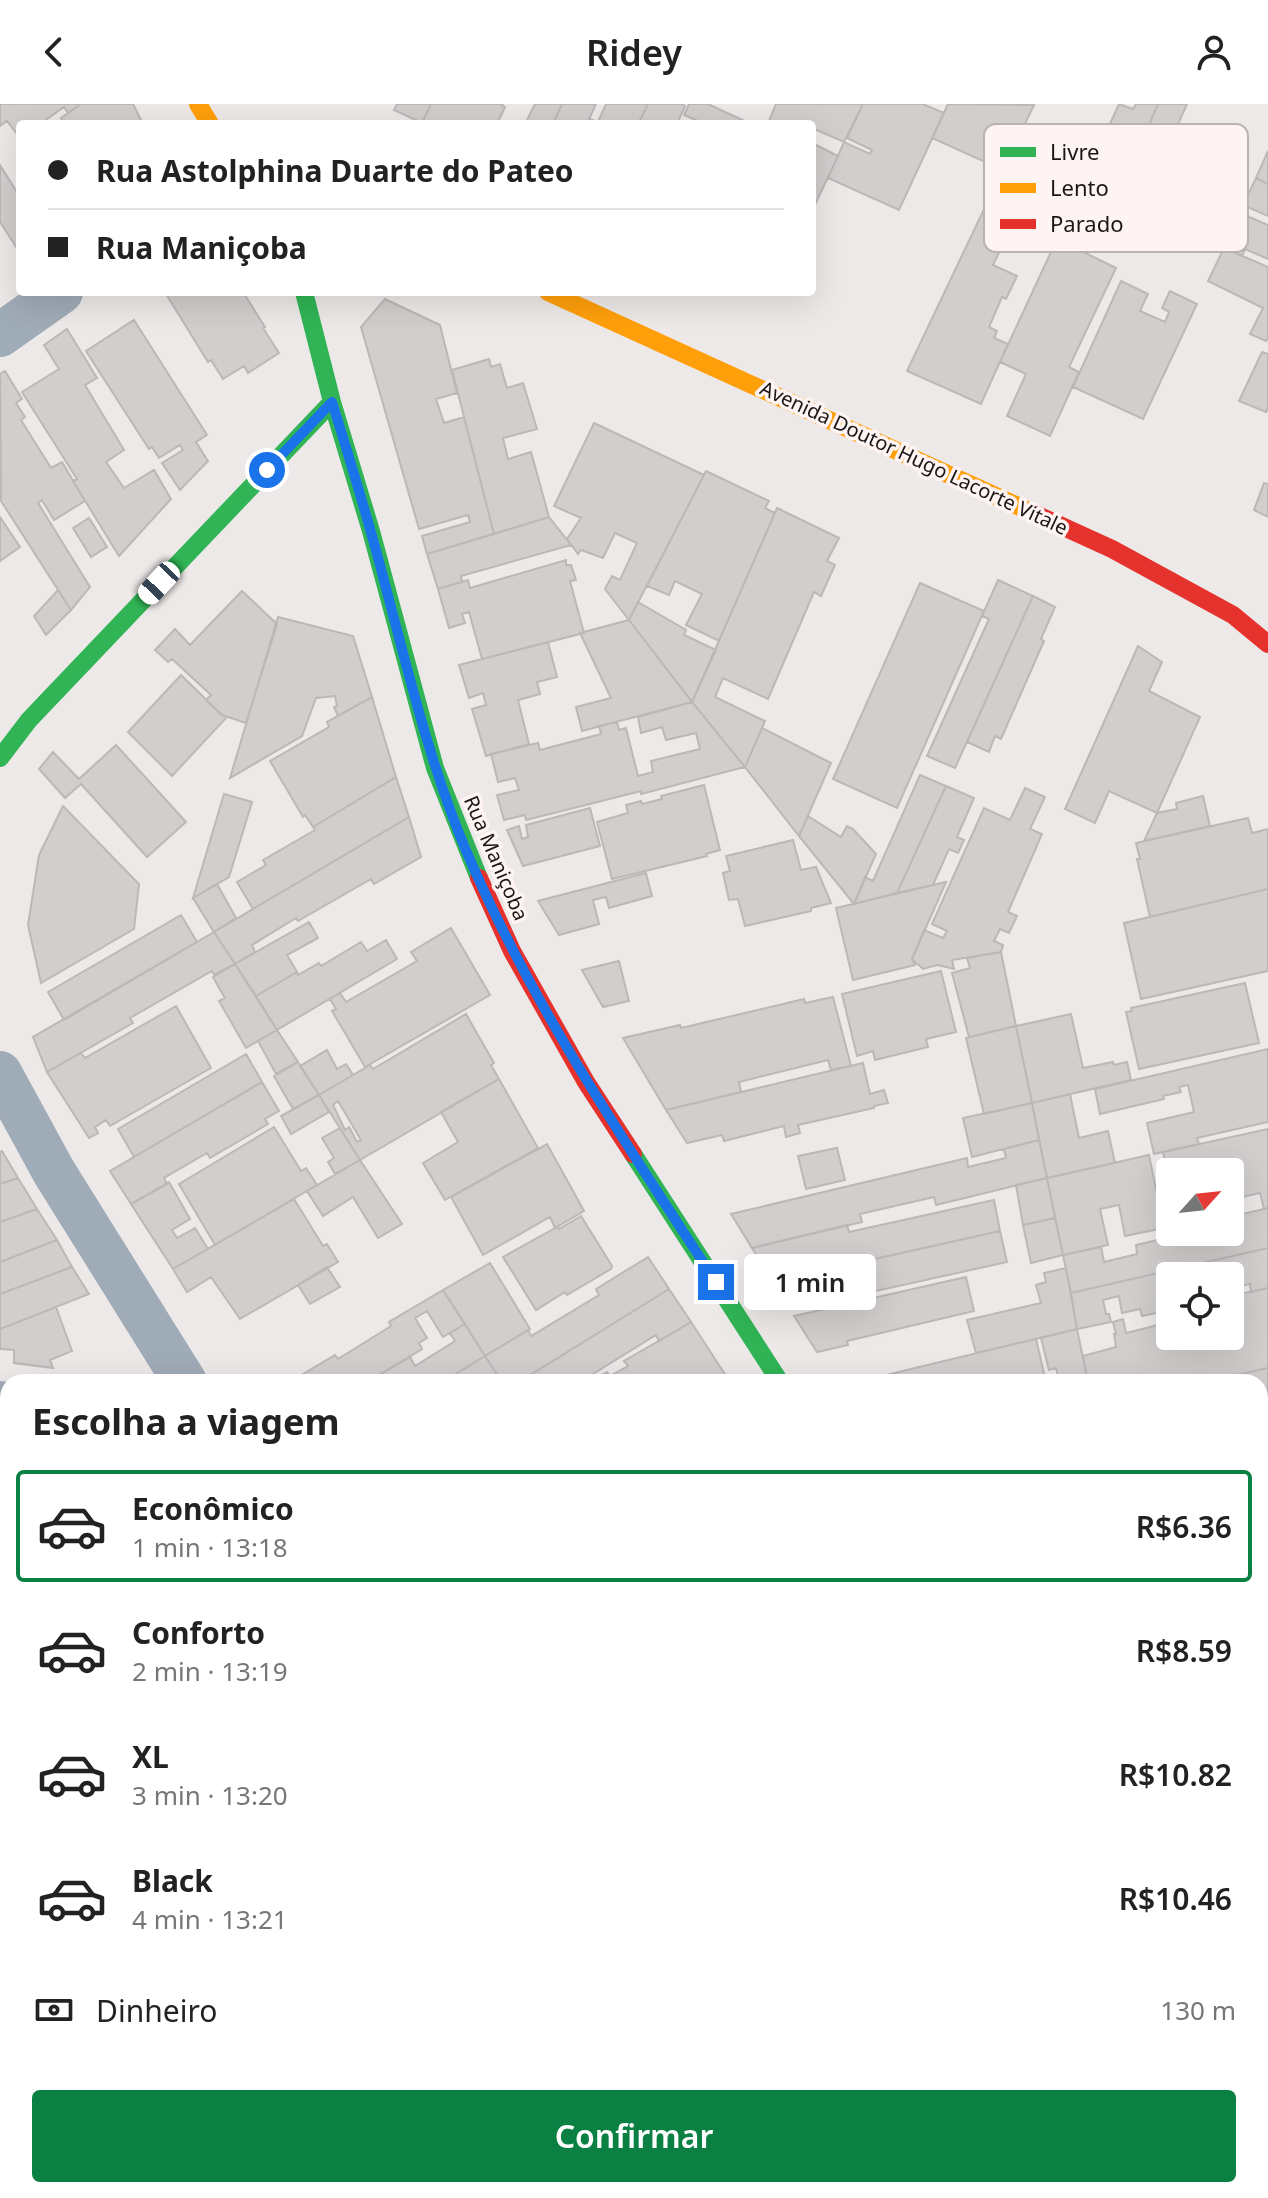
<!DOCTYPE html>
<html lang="pt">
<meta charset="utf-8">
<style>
:root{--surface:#fff;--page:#f2f2f2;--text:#222;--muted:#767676;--line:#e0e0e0;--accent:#0b8043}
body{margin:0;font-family:"Noto Sans",sans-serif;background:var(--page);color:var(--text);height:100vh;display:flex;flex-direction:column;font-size:30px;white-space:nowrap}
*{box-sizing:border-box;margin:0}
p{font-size:26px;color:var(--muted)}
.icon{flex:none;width:44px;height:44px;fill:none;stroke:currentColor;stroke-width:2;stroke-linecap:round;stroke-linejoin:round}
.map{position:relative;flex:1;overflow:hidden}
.sheet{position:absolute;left:0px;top:1270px;width:1268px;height:824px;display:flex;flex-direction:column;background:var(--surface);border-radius:24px 24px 0 0;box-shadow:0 8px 32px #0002}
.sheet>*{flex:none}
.guide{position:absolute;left:16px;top:16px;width:800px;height:176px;border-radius:8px;box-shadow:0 8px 32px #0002;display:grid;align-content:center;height:176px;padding:0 32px;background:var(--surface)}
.needle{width:52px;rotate:63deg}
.controls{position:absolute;left:1156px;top:1054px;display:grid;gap:16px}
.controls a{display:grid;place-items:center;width:88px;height:88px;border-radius:8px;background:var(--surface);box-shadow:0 8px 32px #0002;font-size:40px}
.end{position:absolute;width:36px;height:36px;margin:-18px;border:10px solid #1a73e8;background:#fff;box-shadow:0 0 0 4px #fff}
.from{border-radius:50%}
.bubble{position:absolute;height:56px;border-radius:8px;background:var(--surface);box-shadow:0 8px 32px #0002;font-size:26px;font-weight:600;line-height:56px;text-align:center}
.car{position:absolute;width:24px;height:48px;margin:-24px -12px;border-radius:10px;box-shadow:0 0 6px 2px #0007;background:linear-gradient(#fff 24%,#345 0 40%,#fff 0 76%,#345 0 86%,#fff 0)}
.guide b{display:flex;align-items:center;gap:28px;height:76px;font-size:30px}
.guide b+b{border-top:2px solid var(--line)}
.guide i{width:20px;height:20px;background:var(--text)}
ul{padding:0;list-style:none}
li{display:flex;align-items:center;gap:24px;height:112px;margin:0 16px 12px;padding:0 16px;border:4px solid transparent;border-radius:8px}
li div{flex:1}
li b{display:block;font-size:30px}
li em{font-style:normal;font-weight:600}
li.selected{border-color:var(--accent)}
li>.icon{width:72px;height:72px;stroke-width:1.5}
h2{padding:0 32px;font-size:36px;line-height:96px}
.pay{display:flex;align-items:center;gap:20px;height:88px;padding:0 32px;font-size:30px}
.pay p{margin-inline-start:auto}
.cta{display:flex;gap:16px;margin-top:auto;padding:16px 32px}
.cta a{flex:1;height:92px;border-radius:8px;background:var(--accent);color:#fff;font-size:32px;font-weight:600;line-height:92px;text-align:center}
header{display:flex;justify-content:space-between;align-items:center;height:104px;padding:0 32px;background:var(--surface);font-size:36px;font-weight:600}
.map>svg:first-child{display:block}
.building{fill:#d2cece;stroke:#bcb8b8;stroke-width:2;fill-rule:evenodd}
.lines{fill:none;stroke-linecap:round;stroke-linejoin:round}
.street{stroke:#9fabb7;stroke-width:44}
.fast{stroke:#30b455;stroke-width:18}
.slow{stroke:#ff9f0a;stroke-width:18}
.jam{stroke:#e5322d;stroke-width:18}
.route{stroke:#1a73e8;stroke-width:10}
.labels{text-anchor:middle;stroke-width:7;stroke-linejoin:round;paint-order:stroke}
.street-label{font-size:20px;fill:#1a1616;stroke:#fef4f3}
.key{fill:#fef4f3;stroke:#bab1b1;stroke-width:2}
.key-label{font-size:22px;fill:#1a1616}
</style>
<header><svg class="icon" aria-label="back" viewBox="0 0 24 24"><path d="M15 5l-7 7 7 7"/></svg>Ridey<svg class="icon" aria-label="person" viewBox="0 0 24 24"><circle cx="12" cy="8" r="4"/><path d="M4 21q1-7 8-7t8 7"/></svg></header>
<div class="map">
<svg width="1268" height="2094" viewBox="0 0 1268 2094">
<rect width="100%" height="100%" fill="#eee9e9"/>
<!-- building -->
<path class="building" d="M 0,0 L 81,0 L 68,9 L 64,3 L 40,20 L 20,20 L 20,34 L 7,17 L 0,22 Z
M 81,0 L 133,0 L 141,16 L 136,20 L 64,20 L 61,14 Z
M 397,0 L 431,0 L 422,19 L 394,6 Z
M 431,0 L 503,0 L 502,2 L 505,3 L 497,20 L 421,20 Z
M 535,0 L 562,0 L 553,20 L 525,20 Z
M 562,0 L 596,0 L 589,15 L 598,18 L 597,20 L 553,20 Z
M 606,0 L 648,0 L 638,20 L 597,20 Z
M 648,0 L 681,0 L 685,2 L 677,20 L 638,20 Z
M 689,0 L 708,0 L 751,20 L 705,20 L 684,11 Z
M 776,0 L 863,0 L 844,38 L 812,24 L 812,20 L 768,19 Z
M 863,0 L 923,0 L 944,9 L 899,106 L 828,74 L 844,38 L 870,50 L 872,46 L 847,34 Z
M 948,0 L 1034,1 L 1003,66 L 932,34 Z
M 1119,0 L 1133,5 L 1136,0 L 1158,0 L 1137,48 L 1104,33 Z
M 1158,0 L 1187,0 L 1175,27 L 1187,33 L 1173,64 L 1137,48 Z
M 816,41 L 838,52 L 812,107 L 812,50 Z
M 1268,47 L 1268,80 L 1256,74 Z
M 0,61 L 20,93 L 20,149 L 0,118 Z
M 1256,74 L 1268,80 L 1268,112 L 1243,101 Z
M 996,80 L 1031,96 L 1013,135 L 1007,132 L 993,161 L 1017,172 L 1006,195 L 1002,193 L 989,223 L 997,227 L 994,234 L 1008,240 L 981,300 L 907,267 Z
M 1240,109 L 1268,121 L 1268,155 L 1245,145 L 1242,152 L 1224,144 Z
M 1057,135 L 1116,164 L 1069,263 L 1079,268 L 1050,332 L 1007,312 L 1026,270 L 1000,258 Z
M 1224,144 L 1268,163 L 1268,234 L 1266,237 L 1250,230 L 1263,204 L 1208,177 Z
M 1121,177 L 1148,190 L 1140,207 L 1165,218 L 1169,208 L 1162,204 L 1170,187 L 1197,200 L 1143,315 L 1073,283 Z
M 170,188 L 243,188 L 265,223 L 263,224 L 279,249 L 248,269 L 244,262 L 223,275 L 211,256 L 208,258 L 166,190 Z
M 385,195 L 440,221 L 457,289 L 436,295 L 444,319 L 464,313 L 494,430 L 427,450 L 422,432 L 470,418 L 468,411 L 419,425 L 361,223 Z
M 134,216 L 207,331 L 196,338 L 208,357 L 180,386 L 162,359 L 183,346 L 180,341 L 159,354 L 152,343 L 149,345 L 86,247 Z
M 67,225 L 97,274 L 85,281 L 124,346 L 106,358 L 124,384 L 154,366 L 171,395 L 119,452 L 73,377 L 77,375 L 22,288 L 59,265 L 44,241 Z
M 1262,248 L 1268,250 L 1268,304 L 1266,308 L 1239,297 Z
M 489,255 L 491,263 L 500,260 L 507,284 L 523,279 L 537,325 L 503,334 L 508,355 L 531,348 L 549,413 L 494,430 L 452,266 Z
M 5,267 L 22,295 L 16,299 L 25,313 L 21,316 L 51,364 L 62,358 L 85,397 L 54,416 L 42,396 L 38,399 L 90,483 L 71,506 L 1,397 L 0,270 Z
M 594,319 L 704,371 L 629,516 L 605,485 L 612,472 L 620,476 L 637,439 L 615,429 L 603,454 L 581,446 L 578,450 L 567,435 L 581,414 L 554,402 Z
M 706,367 L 769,397 L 765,404 L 775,409 L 719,537 L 686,521 L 702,490 L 675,477 L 669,491 L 647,482 Z
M 1264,379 L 1268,380 L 1268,413 L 1254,406 Z
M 777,404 L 839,434 L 827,457 L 835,461 L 821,492 L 814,488 L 768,595 L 723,574 L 715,593 L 765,617 L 745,663 L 692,598 Z
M 0,413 L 20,443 L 0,457 Z
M 549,413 L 571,441 L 461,472 L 462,478 L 438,485 L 427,450 Z
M 89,414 L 107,443 L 91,453 L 73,424 Z
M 566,456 L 566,461 L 571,461 L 576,476 L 570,477 L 584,529 L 482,555 L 469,508 L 462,510 L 465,519 L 449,524 L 438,485 L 468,476 L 470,484 Z
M 998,476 L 1033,492 L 955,664 L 927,652 L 989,515 L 982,512 Z
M 920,479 L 984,507 L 897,704 L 833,675 Z
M 58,486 L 71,506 L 46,531 L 34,512 Z
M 242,487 L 277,520 L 246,619 L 222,611 L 206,596 L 211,591 L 172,555 L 168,558 L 155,546 L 175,525 L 190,541 Z
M 1033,492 L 1055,503 L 1041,535 L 1044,537 L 1001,635 L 995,632 L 989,648 L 967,638 Z
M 638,498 L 686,526 L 684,531 L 716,546 L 692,598 L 629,516 Z
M 278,513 L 353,532 L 372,593 L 338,612 L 334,603 L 337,602 L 335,592 L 316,594 L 302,632 L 230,674 Z
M 629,516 L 692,598 L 582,627 L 576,603 L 611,594 L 580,529 Z
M 548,538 L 557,573 L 537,578 L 540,590 L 518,596 L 529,640 L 486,652 L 472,605 L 486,601 L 483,589 L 469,594 L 459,561 Z
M 1138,542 L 1162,558 L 1149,587 L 1200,613 L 1157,709 L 1109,687 L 1095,719 L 1065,705 Z
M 181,571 L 222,611 L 227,613 L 172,672 L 128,628 Z
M 372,593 L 396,673 L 313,723 L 305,711 L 303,713 L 270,657 L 329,623 L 327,618 Z
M 692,598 L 745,663 L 641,690 L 641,687 L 526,716 L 525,711 L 504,716 L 497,691 L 519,686 L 515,674 L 498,678 L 491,650 L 538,639 L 540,646 L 601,630 L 599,622 L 617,618 L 619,626 L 626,624 L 638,672 L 653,668 L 651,657 L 700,645 L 696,629 L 666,636 L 662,623 L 641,629 L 638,613 Z
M 762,624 L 831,659 L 799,732 L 745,663 Z
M 116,641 L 186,718 L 147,753 L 81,680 L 65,694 L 39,665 L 53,648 L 79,675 Z
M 920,671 L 946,682 L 897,789 L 854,800 L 865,773 L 873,777 Z
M 396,673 L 409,713 L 253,805 L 237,778 L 266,761 L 263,756 L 315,726 L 313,723 Z
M 704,681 L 720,746 L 706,750 L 707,752 L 612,775 L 597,718 L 628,709 L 626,701 L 641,697 L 642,700 L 662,695 L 661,692 Z
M 946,682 L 974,694 L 957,733 L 964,736 L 958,749 L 949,745 L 933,781 L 897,789 Z
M 1025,684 L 1045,693 L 1030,725 L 1042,730 L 1008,808 L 1017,812 L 1009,829 L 1000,825 L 994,837 L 1003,841 L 1001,848 L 952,856 L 954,865 L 937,861 L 923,865 L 912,855 L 924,826 L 943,834 L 947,827 L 932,820 L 984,704 L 1010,716 Z
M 224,690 L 252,698 L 229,773 L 193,794 Z
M 1203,692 L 1210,722 L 1144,737 L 1157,709 L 1177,705 L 1176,699 Z
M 63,702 L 139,780 L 134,825 L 41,879 L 28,821 L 39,751 Z
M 590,704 L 600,742 L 523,762 L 507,726 L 519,722 L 522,735 L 528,733 L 526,721 Z
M 808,712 L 841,733 L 847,722 L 853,725 L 876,750 L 854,800 L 799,732 Z
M 409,713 L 421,753 L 374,780 L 371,775 L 298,817 L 296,814 L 252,841 L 255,848 L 235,860 L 214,828 Z
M 1248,714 L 1252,729 L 1268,725 L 1268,785 L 1150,813 L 1137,755 L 1140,755 L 1136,739 Z
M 793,736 L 801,766 L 816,763 L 831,799 L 811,804 L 811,807 L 745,822 L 738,795 L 729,796 L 723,769 L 730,767 L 726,752 Z
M 646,769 L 652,792 L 609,804 L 606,793 L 593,796 L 599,820 L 559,831 L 538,797 Z
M 946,778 L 912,855 L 915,861 L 853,876 L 836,804 Z
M 217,780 L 236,814 L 214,828 L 193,794 Z
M 1268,785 L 1268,867 L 1141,895 L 1124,819 Z
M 181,811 L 197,838 L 64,916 L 48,888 Z
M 309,818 L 318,834 L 287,851 L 297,868 L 256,892 L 235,860 Z
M 451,824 L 490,891 L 365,963 L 332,907 L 336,905 L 330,895 L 340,889 L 346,898 L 417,857 L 411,848 Z
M 214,828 L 235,860 L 214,871 L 212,867 L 130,914 L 133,919 L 47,968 L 33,933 Z
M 386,836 L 397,855 L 277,926 L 256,892 L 297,868 L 298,871 L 319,859 L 321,862 L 361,838 L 367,847 Z
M 1001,848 L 1016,922 L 969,933 L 952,869 L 970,864 L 967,854 Z
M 619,857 L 629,897 L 603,903 L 582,866 Z
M 235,860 L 277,926 L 246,944 L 219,897 L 225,894 L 213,873 Z
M 941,867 L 956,928 L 926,935 L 928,943 L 875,956 L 873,947 L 857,952 L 842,890 Z
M 1245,879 L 1259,939 L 1139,965 L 1126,908 L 1132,907 L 1131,904 Z
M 833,893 L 851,962 L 831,966 L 828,956 L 739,978 L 741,988 L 666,1006 L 623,934 L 680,921 L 681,924 L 804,895 L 805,899 Z
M 176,902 L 211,964 L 110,1022 L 106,1016 L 95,1023 L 98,1029 L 89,1034 L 47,968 L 81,949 L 85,954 Z
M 466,910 L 494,959 L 491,961 L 499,975 L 360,1056 L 319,991 L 370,961 L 373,965 ZM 338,997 L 361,1036 L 357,1038 L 349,1023 L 345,1026 L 333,1001 Z
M 1071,910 L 1083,964 L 1113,958 L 1114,961 L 1127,958 L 1131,976 L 1032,999 L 1016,922 Z
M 1016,922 L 1032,999 L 984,1010 L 966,934 Z
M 277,926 L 298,958 L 276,970 L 258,937 Z
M 1268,945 L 1268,1018 L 1197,1034 L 1199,1040 L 1154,1050 L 1147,1019 L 1194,1008 L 1188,981 L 1179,983 L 1181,988 L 1163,992 L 1164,995 L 1100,1010 L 1095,985 Z
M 327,946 L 337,965 L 346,960 L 353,971 L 319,991 L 300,962 Z
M 246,950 L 262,978 L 134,1053 L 118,1025 Z
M 298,958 L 319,991 L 293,1005 L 274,972 Z
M 863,959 L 870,990 L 884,986 L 888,999 L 874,1002 L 874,1004 L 798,1021 L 800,1029 L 786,1033 L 784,1022 L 724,1037 L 722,1031 L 687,1039 L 666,1006 Z
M 499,975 L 538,1044 L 445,1096 L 423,1059 L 458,1038 L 441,1008 Z
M 262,978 L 279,1007 L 265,1015 L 268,1020 L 210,1054 L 207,1049 L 164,1074 L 167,1080 L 131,1100 L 110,1067 Z
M 1070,990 L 1079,1034 L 1108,1027 L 1115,1059 L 1047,1074 L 1032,999 Z
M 319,991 L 329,1008 L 291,1030 L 281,1012 Z
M 1032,999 L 1039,1036 L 972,1053 L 963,1014 Z
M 274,1023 L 301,1067 L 306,1064 L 317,1081 L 215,1141 L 179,1080 Z
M 340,1024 L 360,1056 L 335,1070 L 328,1058 L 334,1054 L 322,1034 Z
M 1268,1025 L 1268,1104 L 1264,1105 L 1260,1089 L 1230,1096 L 1230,1068 L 1170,1068 L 1170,1079 L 1163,1048 Z
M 1039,1036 L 1047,1074 L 936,1101 L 934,1093 L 860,1110 L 862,1118 L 752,1144 L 731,1110 L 967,1054 L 968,1063 L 1006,1054 L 1004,1045 Z
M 547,1040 L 584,1107 L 555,1124 L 550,1113 L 483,1151 L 451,1093 Z
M 837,1044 L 845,1076 L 806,1085 L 798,1052 Z
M 2,1047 L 18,1074 L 0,1080 L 0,1048 Z
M 1149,1051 L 1164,1124 L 1125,1132 L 1119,1101 L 1100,1105 L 1108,1141 L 1063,1151 L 1047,1074 Z
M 360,1056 L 402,1120 L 378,1134 L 353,1093 L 323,1112 L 307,1087 Z
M 18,1074 L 37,1105 L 0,1118 L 0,1080 Z
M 1047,1074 L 1055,1114 L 1023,1121 L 1016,1081 Z
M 169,1078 L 190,1115 L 172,1126 L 177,1134 L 195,1124 L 208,1145 L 173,1165 L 131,1100 Z
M 294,1095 L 323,1142 L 327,1140 L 338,1158 L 240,1215 L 211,1173 L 187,1188 L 173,1165 Z
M 994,1096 L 1000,1127 L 773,1178 L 752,1144 L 847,1121 L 849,1128 Z
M 1268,1104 L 1268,1144 L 1071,1189 L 1063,1151 L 1101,1143 L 1104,1158 L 1137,1150 L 1136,1141 L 1191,1128 L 1230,1128 L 1230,1119 L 1235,1118 L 1234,1112 Z
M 37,1105 L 57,1136 L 0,1158 L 0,1118 Z
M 581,1112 L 612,1162 L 611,1165 L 567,1191 L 565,1188 L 536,1206 L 503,1153 L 555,1124 L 558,1122 L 559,1125 Z
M 1055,1114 L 1063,1151 L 1031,1159 L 1023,1121 Z
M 1000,1127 L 1007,1158 L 826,1198 L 820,1167 Z
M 57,1136 L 72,1163 L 0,1190 L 0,1158 Z
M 1268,1144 L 1268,1184 L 1251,1188 L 1250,1180 L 1232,1184 L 1234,1192 L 1230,1192 L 1230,1172 L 1170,1172 L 1170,1206 L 1142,1212 L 1140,1205 L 1122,1209 L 1119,1192 L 1103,1196 L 1106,1210 L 1109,1210 L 1111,1218 L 1077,1225 L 1071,1189 Z
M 648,1153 L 669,1185 L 519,1278 L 502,1278 L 485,1252 L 528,1226 L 531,1232 L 599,1191 L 596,1185 Z
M 490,1159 L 530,1225 L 485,1252 L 443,1186 Z
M 72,1163 L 89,1190 L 0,1225 L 0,1190 Z
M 327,1163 L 340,1183 L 310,1200 L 298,1181 Z
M 1066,1164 L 1077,1225 L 976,1249 L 967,1216 L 1041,1199 L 1036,1181 L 1046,1178 L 1044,1169 Z
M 966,1173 L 974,1207 L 847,1237 L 848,1241 L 817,1248 L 794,1212 Z
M 1268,1184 L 1268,1264 L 1205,1278 L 1194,1278 L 1192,1272 L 1169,1278 L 1141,1278 L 1140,1273 L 1127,1276 L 1127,1278 L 1088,1278 L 1083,1252 L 1116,1243 L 1114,1230 L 1116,1230 L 1113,1218 L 1123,1215 L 1126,1229 L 1170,1218 L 1170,1232 L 1230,1232 L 1230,1192 Z
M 669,1185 L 691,1218 L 659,1237 L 656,1231 L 580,1278 L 519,1278 Z
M 443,1186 L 465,1220 L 443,1233 L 427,1207 L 415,1214 L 427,1234 L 419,1239 L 422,1245 L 367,1278 L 301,1278 L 298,1273 L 335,1251 L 338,1255 L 391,1222 L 389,1218 Z
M 56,1203 L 72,1247 L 50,1256 L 53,1264 L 14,1259 L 14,1246 L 0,1245 L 0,1225 Z
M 691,1218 L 730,1278 L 590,1278 L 607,1268 L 610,1272 L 628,1262 L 624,1257 Z
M 465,1220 L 485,1252 L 443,1278 L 367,1278 L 410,1253 L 415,1262 L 455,1237 L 450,1229 Z
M 1077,1225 L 1088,1278 L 1050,1278 L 1059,1276 L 1056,1264 L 1049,1266 L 1041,1234 Z
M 1036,1235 L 1046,1278 L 888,1278 L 886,1271 Z
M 485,1252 L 502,1278 L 458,1278 L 454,1271 Z
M 1268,1264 L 1268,1306 L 1260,1308 L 1260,1278 L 1205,1278 Z
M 1268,1324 L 1268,1344 L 1260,1346 L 1260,1325 Z
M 1268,1438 L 1268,1477 L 1260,1479 L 1260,1440 Z
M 8,1536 L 8,1619 L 0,1619 L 0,1537 Z
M 8,1824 L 8,1859 L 6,1860 L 8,1869 L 8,1964 L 0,1966 L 0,1826 Z
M 8,2008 L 8,2053 L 0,2056 L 0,2012 Z
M 93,2086 L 146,2086 L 146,2089 L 122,2094 L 95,2094 Z
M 194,2086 L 225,2086 L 227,2094 L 165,2094 L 195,2088 Z
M 225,2086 L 298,2086 L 299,2094 L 227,2094 Z
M 321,2086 L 380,2086 L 381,2094 L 322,2094 Z
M 401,2086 L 456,2086 L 458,2094 L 403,2094 Z
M 459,2086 L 538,2086 L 539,2094 L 461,2094 Z
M 571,2086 L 625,2086 L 626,2094 L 572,2094 Z
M 629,2086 L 718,2086 L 717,2094 L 629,2094 Z
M 765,2086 L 868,2086 L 862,2094 L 759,2094 Z
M 868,2086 L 919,2086 L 924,2094 L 862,2094 Z
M 919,2086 L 971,2086 L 974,2093 L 924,2094 Z
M 977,2086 L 1069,2086 L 1023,2094 L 1005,2094 L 1004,2090 L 979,2094 Z
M 1110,2086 L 1112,2094 L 1059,2094 Z"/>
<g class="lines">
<!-- street -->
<path class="street" d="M 0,231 L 61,188
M 0,969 L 54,1068 L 185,1278
M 0,1299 L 8,1300
M 1260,1751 L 1268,1702
M 0,1786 L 8,1784
M 1260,1962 L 1268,1963
M 1213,2094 L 1214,2086"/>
<!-- fast -->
<path class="fast" d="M 304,188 L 332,298 L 371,427 L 435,664 L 479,774
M 0,654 L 29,616 L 332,298
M 633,1050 L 780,1278"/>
<!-- slow -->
<path class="slow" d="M 198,0 L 210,20
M 548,188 L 1031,408"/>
<!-- jam -->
<path class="jam" d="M 1031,408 L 1112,445 L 1233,511 L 1268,540
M 479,774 L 512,847 L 586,978 L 633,1050
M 1181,2086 L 1184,2094"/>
</g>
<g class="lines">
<!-- route -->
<path class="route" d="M 267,366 L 332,298 C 351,359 370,421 386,484 C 409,571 430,660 465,744 C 530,899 625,1038 716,1178"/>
</g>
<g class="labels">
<!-- street labels -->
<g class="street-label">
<text transform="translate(914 354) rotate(25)" y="7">Avenida Doutor Hugo Lacorte Vitale</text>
<text transform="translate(496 754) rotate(67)" y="7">Rua Maniçoba</text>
</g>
</g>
<!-- legend -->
<rect x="984" y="20" width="264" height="128" rx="12" class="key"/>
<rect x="1000" y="43" width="36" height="10" fill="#30b455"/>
<rect x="1000" y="79" width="36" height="10" fill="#ff9f0a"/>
<rect x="1000" y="115" width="36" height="10" fill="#e5322d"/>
<g class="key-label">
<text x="1050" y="56">Livre</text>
<text x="1050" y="92">Lento</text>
<text x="1050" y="128">Parado</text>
</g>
</svg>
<div class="controls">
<a><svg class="needle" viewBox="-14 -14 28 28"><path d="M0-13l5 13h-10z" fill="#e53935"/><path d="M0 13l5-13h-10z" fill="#767676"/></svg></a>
<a><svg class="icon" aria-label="locate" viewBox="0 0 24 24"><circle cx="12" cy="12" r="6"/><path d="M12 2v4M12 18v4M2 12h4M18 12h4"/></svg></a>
</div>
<i class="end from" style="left:267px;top:366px"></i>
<i class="end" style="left:716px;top:1178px"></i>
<div class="bubble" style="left:744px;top:1150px;width:132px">1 min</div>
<i class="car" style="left:159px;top:479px;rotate:223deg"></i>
<div class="guide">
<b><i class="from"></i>Rua Astolphina Duarte do Pateo</b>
<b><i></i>Rua Maniçoba</b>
</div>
<section class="sheet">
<h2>Escolha a viagem</h2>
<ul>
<li class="selected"><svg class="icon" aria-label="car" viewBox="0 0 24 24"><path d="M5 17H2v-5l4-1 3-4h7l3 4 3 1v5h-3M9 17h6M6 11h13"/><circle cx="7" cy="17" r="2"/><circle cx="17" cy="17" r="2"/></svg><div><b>Econômico</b><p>1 min · 13:18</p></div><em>R$6.36</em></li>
<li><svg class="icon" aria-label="car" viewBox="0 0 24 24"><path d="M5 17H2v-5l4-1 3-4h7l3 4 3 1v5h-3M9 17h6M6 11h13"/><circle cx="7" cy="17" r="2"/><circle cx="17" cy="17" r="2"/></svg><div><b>Conforto</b><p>2 min · 13:19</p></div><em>R$8.59</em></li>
<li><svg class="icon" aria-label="car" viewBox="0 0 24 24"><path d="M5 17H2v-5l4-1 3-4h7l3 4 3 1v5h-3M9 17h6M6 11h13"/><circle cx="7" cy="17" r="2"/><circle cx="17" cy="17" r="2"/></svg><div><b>XL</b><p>3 min · 13:20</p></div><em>R$10.82</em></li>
<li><svg class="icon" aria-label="car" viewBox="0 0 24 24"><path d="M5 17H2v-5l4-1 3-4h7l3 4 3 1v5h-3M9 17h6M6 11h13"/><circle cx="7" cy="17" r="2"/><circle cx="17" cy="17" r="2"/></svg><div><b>Black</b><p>4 min · 13:21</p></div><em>R$10.46</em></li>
</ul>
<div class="pay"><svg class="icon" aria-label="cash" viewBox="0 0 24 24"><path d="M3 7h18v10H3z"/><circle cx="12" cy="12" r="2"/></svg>Dinheiro<p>130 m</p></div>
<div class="cta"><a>Confirmar</a></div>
</section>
</div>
